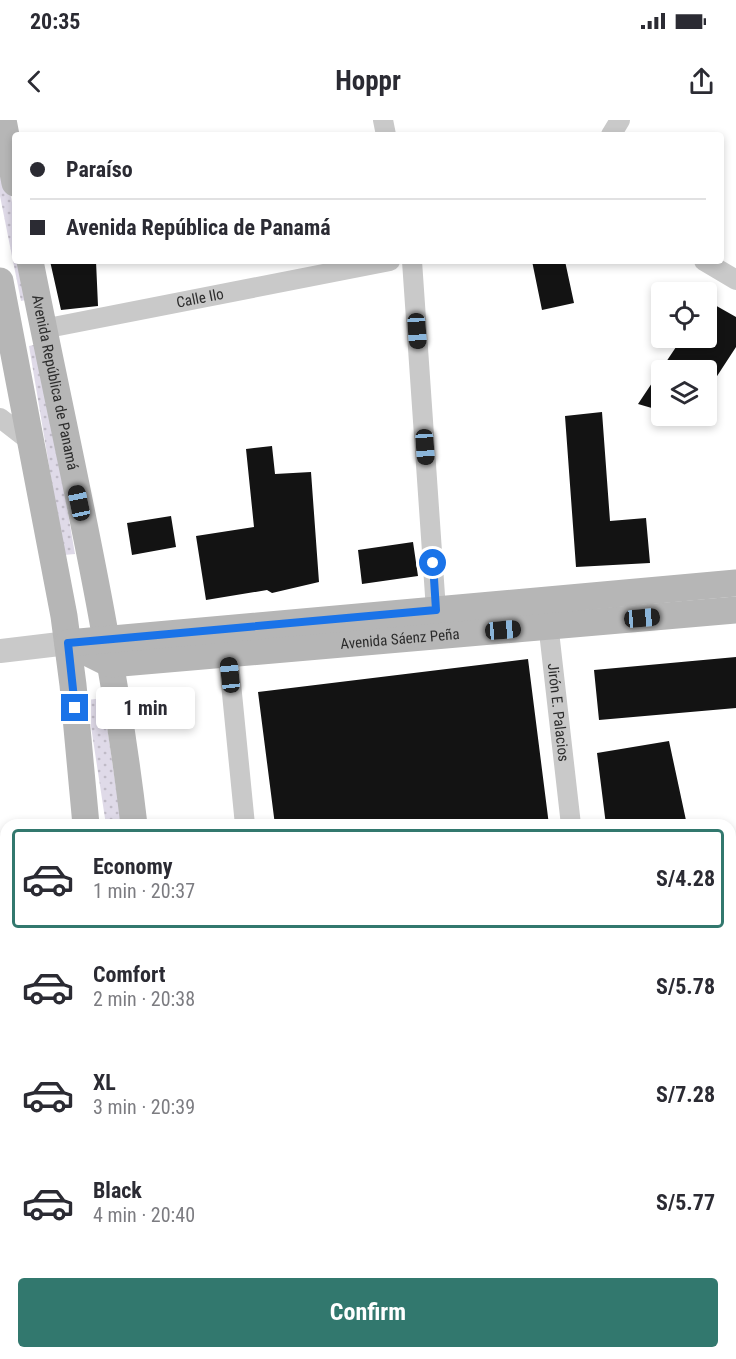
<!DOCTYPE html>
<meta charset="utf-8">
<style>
:root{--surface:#fff;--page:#f2f2f3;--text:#2b2b33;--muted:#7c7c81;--line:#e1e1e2;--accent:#32786e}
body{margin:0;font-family:"Roboto Condensed",sans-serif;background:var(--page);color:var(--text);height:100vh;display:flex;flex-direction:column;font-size:22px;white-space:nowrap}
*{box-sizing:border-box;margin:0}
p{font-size:20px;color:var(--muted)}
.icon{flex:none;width:33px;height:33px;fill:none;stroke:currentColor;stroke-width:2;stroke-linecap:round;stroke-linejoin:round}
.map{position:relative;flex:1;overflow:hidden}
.side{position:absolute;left:0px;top:699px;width:736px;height:540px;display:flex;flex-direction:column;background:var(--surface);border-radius:18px 18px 0 0;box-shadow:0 3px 9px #0003}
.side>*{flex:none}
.hud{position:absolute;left:12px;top:12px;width:712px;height:132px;border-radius:6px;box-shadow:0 3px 9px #0003;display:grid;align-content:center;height:132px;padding:0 18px;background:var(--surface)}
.controls{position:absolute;left:651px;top:162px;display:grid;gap:12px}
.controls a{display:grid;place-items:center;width:66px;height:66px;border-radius:6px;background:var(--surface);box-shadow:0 3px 9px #0003;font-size:30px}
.end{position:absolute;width:27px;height:27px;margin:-14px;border:8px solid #1a73e8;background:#fff;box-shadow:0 0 0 3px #fff}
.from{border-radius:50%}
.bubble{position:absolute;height:42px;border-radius:6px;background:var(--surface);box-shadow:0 3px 9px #0003;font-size:20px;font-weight:700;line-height:42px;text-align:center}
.car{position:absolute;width:18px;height:36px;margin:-18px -9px;border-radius:8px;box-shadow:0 0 4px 2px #0007;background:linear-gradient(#222 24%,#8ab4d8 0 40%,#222 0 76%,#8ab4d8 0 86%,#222 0)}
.hud b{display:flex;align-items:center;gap:21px;height:57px;font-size:22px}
.hud b+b{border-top:2px solid var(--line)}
.hud i{width:15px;height:15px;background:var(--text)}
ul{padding:10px 0 0;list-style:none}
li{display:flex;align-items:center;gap:18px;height:99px;margin:0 12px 9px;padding:0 6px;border:3px solid transparent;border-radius:6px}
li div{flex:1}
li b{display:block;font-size:22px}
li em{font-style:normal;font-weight:700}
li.on{border-color:var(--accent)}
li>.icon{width:54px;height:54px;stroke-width:1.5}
.action{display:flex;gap:12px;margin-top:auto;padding:12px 18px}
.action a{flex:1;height:69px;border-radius:6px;background:var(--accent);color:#fff;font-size:24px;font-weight:700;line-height:69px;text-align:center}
.status{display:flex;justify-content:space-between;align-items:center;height:42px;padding:0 30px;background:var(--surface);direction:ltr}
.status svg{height:16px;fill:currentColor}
header{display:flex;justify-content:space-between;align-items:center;height:78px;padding:0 18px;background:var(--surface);font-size:27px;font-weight:700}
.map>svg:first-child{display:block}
.green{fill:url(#green-dots)}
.building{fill:#131313}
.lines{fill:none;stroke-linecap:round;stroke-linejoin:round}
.minor{stroke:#c9c9c9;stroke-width:20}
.tertiary{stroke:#c9c9c9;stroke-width:24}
.secondary{stroke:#b6b6b6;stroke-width:27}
.route{stroke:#1a73e8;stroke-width:8}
.labels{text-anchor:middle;stroke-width:6;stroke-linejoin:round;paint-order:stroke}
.street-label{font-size:15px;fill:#2c2c2c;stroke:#fff}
</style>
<div class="status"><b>20:35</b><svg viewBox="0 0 49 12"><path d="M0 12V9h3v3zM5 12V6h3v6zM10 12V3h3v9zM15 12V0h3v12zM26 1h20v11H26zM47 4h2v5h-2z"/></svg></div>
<header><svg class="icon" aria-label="back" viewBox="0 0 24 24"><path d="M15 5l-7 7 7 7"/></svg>Hoppr<svg class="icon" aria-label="share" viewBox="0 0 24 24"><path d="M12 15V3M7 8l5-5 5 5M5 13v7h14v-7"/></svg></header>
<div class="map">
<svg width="736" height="1239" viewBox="0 0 736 1239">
<defs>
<pattern id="green-dots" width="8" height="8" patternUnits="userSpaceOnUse" patternTransform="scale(1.5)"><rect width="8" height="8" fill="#dfdae8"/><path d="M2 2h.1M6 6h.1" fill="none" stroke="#c0bbc7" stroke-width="1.8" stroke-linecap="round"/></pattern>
</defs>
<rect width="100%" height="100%" fill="#fff"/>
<!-- green -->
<path class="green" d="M 0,20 L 15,98 L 15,141 L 23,141 L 31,179 L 21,181 L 0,76 Z
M 39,224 L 75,434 L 64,435 L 29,226 Z
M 103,578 L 116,668 L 132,705 L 106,705 L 87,580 Z"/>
<!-- building -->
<path class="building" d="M 50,141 L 96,141 L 98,186 L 61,190 Z
M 532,141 L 565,141 L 574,183 L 542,190 Z
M 706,180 L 736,197 L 736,227 L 706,273 L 706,250 L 662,250 L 662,291 L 638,284 L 682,218 L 706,218 Z
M 602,292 L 610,401 L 646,398 L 650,443 L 576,447 L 565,296 Z
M 272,326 L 275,354 L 311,352 L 319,462 L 272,473 L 267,470 L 206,480 L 196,416 L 254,407 L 246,329 Z
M 171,396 L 176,427 L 132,435 L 127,403 Z
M 413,422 L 418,456 L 362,464 L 358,430 Z
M 736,537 L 736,588 L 599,600 L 594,550 Z
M 528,539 L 549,705 L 275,705 L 258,572 Z
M 669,621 L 687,705 L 606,705 L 597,633 Z"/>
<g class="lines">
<!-- minor -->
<g class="minor">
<path d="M 383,0 L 386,15"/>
<path d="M 611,15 L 620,0"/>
<path d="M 412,141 L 436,490"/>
<path d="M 704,141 L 736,160"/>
<path id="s1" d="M 43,209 L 390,141"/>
<path d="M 0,298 L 30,321"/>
<path id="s2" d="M 547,494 L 571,705"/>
<path d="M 227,523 L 245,705"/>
<path d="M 730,932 L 736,918"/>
<path d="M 33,1233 L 33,1239"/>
<path d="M 616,1239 L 618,1233"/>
</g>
<!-- tertiary -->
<path class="tertiary" d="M 0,531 L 68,523
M 730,1176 L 736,1178
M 0,1231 L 20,1239"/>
<!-- secondary -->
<g class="secondary">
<path d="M 3,0 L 15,63"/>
<path id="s3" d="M 30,141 C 67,328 112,515 134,705"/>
<path d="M 0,161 L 64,496 L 73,565 L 86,705"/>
<path id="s4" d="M 68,523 L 110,544 L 736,490"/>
<path d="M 68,523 L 736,463"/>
<path d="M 730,829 L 736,828"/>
<path d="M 730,859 L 736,858"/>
<path d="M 0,924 L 6,919"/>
<path d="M 0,1003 L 6,1008"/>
</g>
</g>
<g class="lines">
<!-- route -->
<path class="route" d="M 75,588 L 68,523 L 436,490 L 433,443"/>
</g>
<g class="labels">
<!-- street labels -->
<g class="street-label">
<text dy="5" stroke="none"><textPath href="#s1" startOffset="160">Calle Ilo</textPath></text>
<text dy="5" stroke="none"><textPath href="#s3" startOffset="124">Avenida República de Panamá</textPath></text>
<text dy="5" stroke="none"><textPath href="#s4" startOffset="338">Avenida Sáenz Peña</textPath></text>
<text dy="5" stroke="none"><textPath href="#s2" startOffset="99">Jirón E. Palacios</textPath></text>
</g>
</g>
</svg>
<div class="controls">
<a><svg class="icon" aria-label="locate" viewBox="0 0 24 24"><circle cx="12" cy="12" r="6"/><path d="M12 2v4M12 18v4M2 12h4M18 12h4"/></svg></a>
<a><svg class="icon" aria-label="layers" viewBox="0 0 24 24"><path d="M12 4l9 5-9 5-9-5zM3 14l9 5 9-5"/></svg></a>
</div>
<i class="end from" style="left:433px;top:443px"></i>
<i class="end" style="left:75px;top:588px"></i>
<div class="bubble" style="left:96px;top:567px;width:99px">1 min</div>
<i class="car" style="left:417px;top:211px;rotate:176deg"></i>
<i class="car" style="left:425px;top:327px;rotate:176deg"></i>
<i class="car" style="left:79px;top:383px;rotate:348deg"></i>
<i class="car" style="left:642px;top:498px;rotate:85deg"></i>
<i class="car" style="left:503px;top:510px;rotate:85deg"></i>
<i class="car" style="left:230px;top:555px;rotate:354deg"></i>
<div class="hud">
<b><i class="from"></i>Paraíso</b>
<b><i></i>Avenida República de Panamá</b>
</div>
<section class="side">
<ul>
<li class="on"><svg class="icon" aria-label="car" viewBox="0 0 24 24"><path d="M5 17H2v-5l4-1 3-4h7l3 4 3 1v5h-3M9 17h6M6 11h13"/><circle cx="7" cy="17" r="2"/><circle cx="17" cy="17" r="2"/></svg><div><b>Economy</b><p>1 min · 20:37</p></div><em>S/4.28</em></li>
<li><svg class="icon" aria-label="car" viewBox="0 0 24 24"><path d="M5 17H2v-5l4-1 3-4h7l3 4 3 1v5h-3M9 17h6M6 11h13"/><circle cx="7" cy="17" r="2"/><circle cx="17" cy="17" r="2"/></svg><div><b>Comfort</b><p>2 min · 20:38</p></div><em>S/5.78</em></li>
<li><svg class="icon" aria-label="car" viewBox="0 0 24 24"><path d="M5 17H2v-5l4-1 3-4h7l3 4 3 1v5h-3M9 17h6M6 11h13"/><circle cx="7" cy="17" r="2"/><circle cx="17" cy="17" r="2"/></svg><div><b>XL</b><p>3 min · 20:39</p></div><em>S/7.28</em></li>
<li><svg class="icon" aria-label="car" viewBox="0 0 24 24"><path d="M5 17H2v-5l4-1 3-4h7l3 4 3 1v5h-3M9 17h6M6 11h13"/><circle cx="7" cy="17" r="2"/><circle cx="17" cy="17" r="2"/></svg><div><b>Black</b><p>4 min · 20:40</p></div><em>S/5.77</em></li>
</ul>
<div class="action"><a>Confirm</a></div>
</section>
</div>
